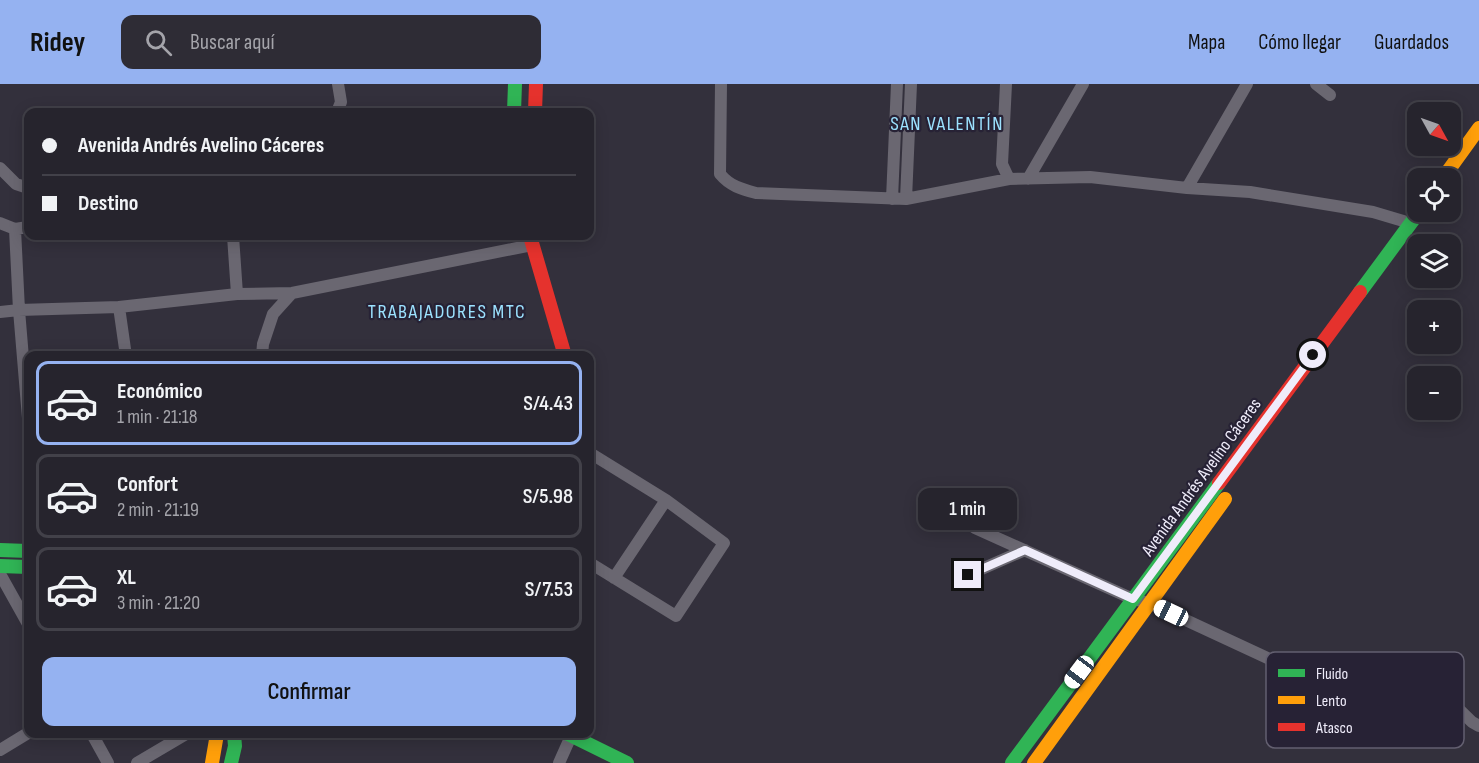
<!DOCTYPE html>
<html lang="es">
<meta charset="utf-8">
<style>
:root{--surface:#26242d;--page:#2e2c35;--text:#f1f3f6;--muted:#a4a4aa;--line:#424149;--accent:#95b2f1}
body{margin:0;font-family:"Sofia Sans Condensed",sans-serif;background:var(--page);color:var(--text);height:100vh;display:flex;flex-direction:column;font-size:22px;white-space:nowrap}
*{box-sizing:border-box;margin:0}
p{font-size:20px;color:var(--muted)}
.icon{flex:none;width:33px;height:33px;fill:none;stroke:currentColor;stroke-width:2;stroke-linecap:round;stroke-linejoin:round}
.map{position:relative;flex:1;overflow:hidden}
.side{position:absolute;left:24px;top:267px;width:570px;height:387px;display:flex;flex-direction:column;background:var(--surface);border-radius:12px;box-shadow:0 3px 15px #0003,0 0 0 2px var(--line)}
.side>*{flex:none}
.banner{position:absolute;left:24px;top:24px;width:570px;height:132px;border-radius:12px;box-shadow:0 3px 15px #0003,0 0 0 2px var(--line);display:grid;align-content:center;height:132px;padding:0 18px;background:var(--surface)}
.needle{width:39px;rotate:130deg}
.fabs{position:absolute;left:1407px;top:18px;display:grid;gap:12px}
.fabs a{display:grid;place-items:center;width:54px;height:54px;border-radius:12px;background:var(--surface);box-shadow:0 3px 15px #0003,0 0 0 2px var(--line);font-size:30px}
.end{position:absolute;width:27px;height:27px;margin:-14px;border:8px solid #efecfa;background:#111;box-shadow:0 0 0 3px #111}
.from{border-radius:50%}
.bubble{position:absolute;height:42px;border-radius:12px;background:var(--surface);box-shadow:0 3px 15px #0003,0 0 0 2px var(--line);font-size:20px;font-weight:600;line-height:42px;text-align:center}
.car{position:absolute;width:18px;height:36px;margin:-18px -9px;border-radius:8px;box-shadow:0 0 4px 2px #0007;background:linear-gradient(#fff 24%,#345 0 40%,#fff 0 76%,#345 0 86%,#fff 0)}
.banner b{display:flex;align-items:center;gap:21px;height:57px;font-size:22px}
.banner b+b{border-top:2px solid var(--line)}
.banner i{width:15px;height:15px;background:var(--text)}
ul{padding:10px 0 0;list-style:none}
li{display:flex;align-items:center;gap:18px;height:84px;margin:0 12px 9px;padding:0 6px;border:3px solid var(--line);border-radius:12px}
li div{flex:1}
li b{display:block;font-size:22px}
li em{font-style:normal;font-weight:600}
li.on{border-color:var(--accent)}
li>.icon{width:54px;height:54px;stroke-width:1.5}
.action{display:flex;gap:12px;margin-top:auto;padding:12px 18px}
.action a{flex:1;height:69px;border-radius:12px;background:var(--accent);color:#111;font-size:24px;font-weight:600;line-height:69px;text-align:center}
header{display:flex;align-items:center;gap:36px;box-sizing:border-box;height:84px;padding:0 30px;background:var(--accent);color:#111}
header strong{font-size:28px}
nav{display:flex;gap:33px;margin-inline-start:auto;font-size:21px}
.search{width:420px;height:54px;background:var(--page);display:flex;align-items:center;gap:15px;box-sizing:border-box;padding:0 21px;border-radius:12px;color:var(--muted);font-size:22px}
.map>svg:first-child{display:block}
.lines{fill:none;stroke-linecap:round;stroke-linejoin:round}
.street{stroke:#6a6771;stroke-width:12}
.fast{stroke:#30b455;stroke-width:14}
.slow{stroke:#ff9f0a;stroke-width:14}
.jam{stroke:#e5322d;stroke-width:14}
.route{stroke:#efecfa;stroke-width:8}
.labels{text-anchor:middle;stroke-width:4.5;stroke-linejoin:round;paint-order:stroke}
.street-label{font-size:18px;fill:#efecfa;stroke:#272235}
.neighbourhood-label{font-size:20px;letter-spacing:1.5px;fill:#9ce2ff;stroke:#272235}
.key{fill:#272235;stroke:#635f70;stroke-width:1.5}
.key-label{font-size:16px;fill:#efecfa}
</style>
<header>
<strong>Ridey</strong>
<div class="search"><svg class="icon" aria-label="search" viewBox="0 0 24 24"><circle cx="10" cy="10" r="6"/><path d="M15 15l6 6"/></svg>Buscar aquí</div>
<nav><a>Mapa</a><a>Cómo llegar</a><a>Guardados</a></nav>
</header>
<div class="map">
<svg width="1479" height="679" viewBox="0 0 1479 679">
<rect width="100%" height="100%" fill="#33303c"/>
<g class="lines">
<!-- street -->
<path class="street" d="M 721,0 L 720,90 C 730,102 741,105 756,109 L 906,115 L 1009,95 L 1090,93 L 1187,104 L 1250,108 L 1373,128 L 1410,139
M 1006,0 L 1002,80 L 1009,95
M 1316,0 L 1330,11
M 337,28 L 341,18 L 338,0
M 0,84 L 16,100 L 28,104
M 1028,95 L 1083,0
M 1187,104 L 1247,0
M 892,115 L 897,0
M 906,115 L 911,0
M 0,139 L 15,145 L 28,143
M 15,145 L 19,226 L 28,334
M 233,152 L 237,210
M 119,223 L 126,272
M 0,228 L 19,226 L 119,223 L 237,210 L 292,209 L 532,161
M 262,272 L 263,260 L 273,230 L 292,209
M 590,369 L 666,416 L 724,459 L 676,532 L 590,479
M 975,444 L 1133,515 L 1149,519 L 1300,589 L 1335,600 L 1349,602 L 1422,594 L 1430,597 L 1472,638 L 1479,642
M 0,490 L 28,540
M 968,491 L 1025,466
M 614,494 L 666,416
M 92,650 L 108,679
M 0,666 L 28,649
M 137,679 L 186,650
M 559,679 L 571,652"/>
<!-- fast -->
<path class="fast" d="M 514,28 L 515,0
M 1360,208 L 1419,128
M 0,466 L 28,467
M 0,482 L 28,483
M 568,650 L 627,679
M 231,679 L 235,662 L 234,650
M 1012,679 L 1219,399"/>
<!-- slow -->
<path class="slow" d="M 1443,94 L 1479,44
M 212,679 L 217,650
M 1034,679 L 1225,415"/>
<!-- jam -->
<path class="jam" d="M 535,28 L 536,0
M 530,152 L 565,272
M 1219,399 L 1360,208"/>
</g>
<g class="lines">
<!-- route -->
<path class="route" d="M 968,491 L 1025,466 L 1133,515 L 1313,271"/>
</g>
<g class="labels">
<!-- street labels -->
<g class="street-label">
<text transform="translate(1201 393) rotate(-54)" y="6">Avenida Andrés Avelino Cáceres</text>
</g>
<!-- neighbourhood labels -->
<g class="neighbourhood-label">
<text x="947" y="46">SAN VALENTÍN</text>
<text x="447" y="234">TRABAJADORES MTC</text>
</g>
</g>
<!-- legend -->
<rect x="1266" y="568" width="198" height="96" rx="9" class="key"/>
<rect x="1278" y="585" width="27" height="8" fill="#30b455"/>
<rect x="1278" y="612" width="27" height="8" fill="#ff9f0a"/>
<rect x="1278" y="639" width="27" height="8" fill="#e5322d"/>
<g class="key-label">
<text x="1316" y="595">Fluido</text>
<text x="1316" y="622">Lento</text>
<text x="1316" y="649">Atasco</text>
</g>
</svg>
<div class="fabs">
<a><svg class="needle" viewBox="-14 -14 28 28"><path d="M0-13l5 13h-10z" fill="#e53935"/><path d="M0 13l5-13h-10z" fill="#a4a4aa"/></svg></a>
<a><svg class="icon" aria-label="locate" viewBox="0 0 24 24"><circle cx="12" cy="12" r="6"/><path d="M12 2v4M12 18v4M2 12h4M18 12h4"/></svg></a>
<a><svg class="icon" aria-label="layers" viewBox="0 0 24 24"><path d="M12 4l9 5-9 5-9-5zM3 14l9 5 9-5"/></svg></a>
<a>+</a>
<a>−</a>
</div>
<i class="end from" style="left:1313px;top:271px"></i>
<i class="end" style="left:968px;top:491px"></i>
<div class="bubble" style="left:918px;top:404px;width:99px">1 min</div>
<i class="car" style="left:1171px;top:529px;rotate:295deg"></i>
<i class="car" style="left:1079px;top:588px;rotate:217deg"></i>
<div class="banner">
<b><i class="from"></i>Avenida Andrés Avelino Cáceres</b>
<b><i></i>Destino</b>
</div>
<section class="side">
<ul>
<li class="on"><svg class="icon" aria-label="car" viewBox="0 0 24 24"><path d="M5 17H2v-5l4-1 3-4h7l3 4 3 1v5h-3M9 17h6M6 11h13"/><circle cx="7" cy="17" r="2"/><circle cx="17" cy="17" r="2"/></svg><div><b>Económico</b><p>1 min · 21:18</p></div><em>S/4.43</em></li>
<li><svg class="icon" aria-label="car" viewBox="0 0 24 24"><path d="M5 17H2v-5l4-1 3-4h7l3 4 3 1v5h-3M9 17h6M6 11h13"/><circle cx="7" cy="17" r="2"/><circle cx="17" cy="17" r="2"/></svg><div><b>Confort</b><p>2 min · 21:19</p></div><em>S/5.98</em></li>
<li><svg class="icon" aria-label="car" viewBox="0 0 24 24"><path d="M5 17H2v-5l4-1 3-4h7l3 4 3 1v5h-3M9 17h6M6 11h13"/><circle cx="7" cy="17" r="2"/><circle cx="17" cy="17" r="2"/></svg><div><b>XL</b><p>3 min · 21:20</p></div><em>S/7.53</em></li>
</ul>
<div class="action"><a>Confirmar</a></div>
</section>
</div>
